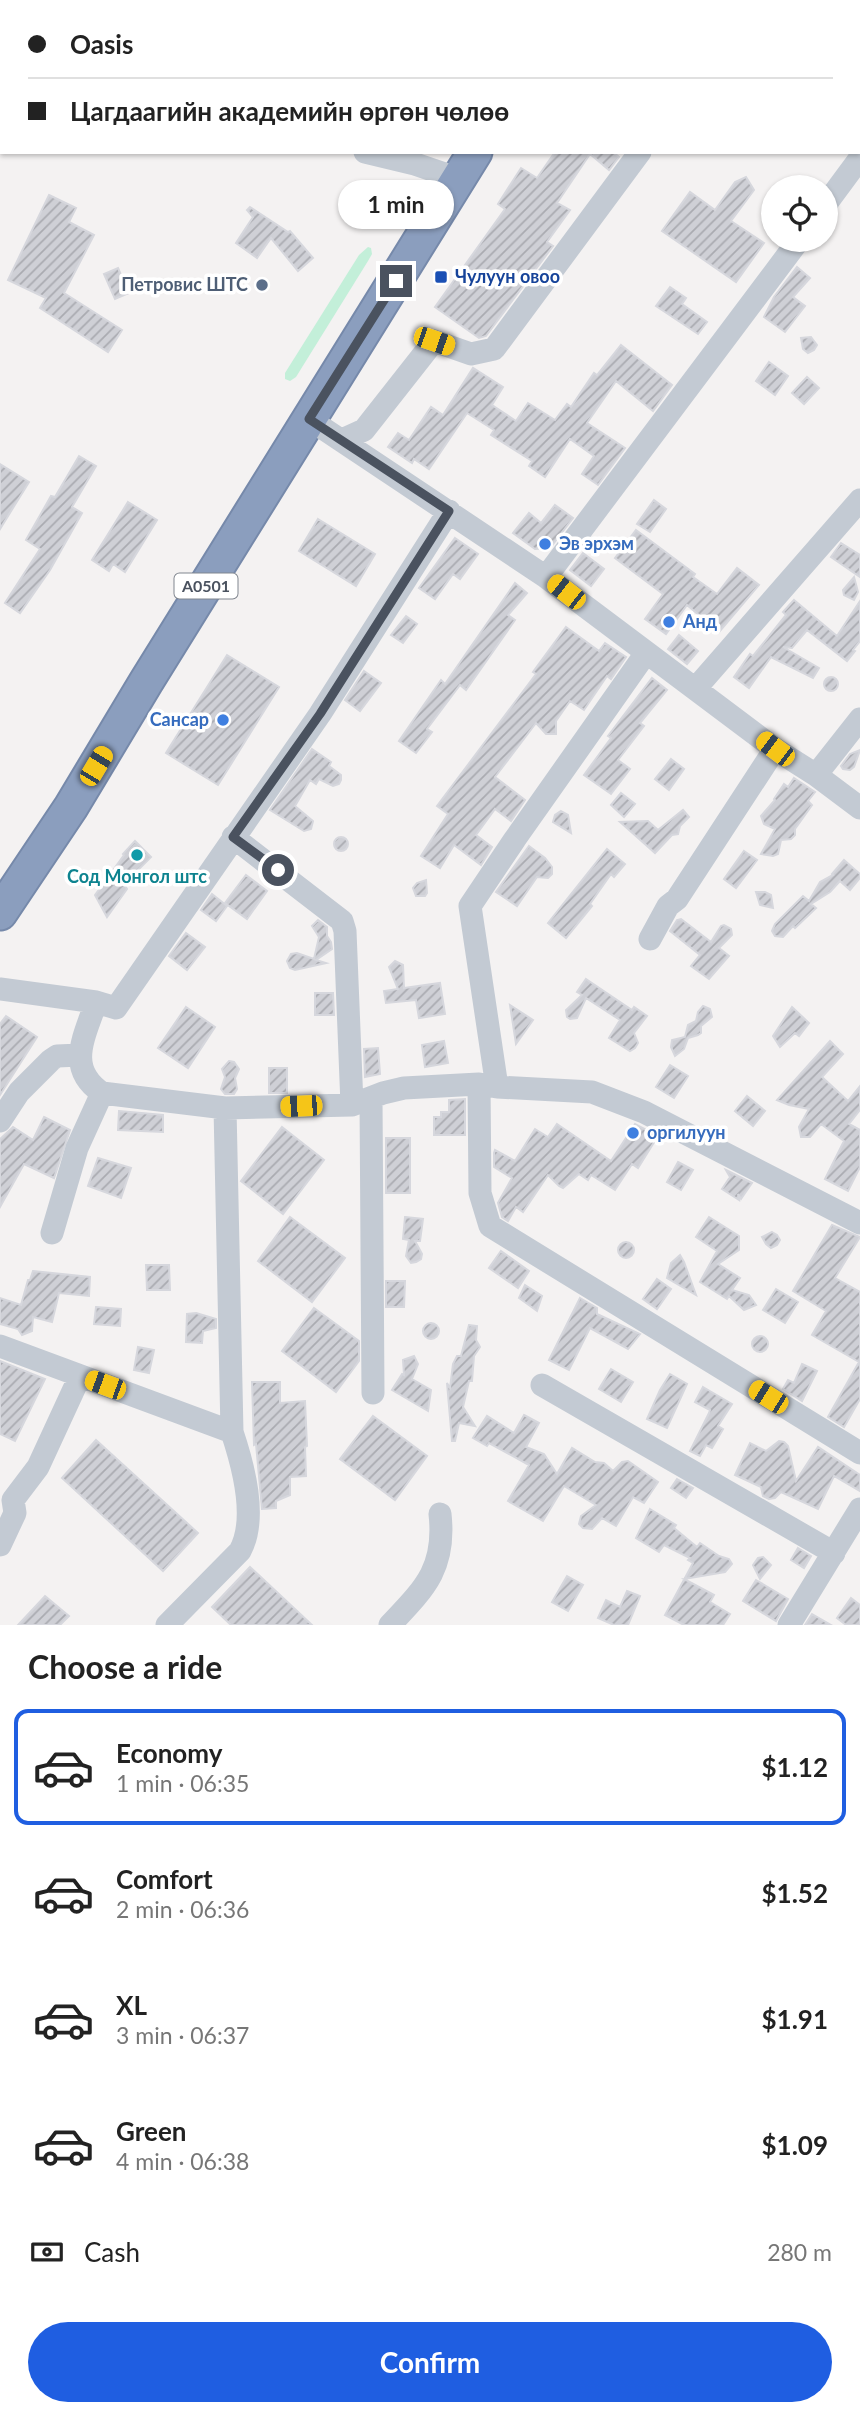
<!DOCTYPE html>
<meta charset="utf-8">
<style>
:root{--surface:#fff;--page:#f6f6f6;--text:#222;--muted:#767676;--line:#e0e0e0;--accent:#1f5ee1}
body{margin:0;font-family:Lato,sans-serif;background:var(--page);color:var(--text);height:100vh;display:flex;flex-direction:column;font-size:26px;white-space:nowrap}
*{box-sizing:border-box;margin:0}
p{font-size:23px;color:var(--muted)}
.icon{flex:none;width:38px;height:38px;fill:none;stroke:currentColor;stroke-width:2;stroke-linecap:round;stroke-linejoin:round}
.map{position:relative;height:1625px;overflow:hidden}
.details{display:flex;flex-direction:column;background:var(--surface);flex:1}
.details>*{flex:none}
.banner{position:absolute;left:0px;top:0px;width:861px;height:154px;box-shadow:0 2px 5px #0004;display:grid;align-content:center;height:154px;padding:0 28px;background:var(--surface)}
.tools{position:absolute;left:761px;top:175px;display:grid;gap:14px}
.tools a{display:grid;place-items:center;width:77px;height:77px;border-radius:50%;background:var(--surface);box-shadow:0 2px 5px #0004;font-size:35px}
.end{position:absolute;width:32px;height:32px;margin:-16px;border:9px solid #4a525f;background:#fff;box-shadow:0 0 0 4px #fff}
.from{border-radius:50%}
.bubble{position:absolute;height:49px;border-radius:24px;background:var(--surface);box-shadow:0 2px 5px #0004;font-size:23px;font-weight:700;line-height:49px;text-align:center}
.car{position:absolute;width:21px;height:42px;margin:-21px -10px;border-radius:9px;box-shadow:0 0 5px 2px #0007;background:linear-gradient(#f5c518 24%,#345 0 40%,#f5c518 0 76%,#345 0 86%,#f5c518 0)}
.banner b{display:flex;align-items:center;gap:24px;height:66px;font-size:26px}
.banner b+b{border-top:2px solid var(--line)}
.banner i{width:18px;height:18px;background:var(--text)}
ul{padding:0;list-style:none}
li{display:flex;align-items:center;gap:21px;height:116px;margin:0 14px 10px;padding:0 14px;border:4px solid transparent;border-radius:14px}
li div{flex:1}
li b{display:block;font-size:26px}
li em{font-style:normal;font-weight:700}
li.selected{border-color:var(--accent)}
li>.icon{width:63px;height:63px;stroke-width:1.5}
h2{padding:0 28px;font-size:32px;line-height:84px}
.pay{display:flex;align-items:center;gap:18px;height:77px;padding:0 28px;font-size:26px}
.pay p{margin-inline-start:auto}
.cta{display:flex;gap:14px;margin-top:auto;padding:14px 28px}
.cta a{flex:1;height:80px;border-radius:42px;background:var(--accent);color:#fff;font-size:28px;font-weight:700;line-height:80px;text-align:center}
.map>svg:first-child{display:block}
.green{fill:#c3efd9}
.building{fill:url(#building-hatch);stroke:#d6d7dd;stroke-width:2}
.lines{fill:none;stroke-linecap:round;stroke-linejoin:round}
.highway-casing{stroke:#7689aa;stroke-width:37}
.minor{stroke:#c3cad3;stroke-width:23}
.highway{stroke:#8b9ebe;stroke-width:33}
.route{stroke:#4a525f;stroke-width:9}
.transit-dot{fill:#1a4fb4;stroke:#fff;stroke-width:2.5}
.service-dot{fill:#5c6f8a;stroke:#fff;stroke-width:2.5}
.shop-dot{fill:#3f7fe0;stroke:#fff;stroke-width:2.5}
.culture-dot{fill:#0f9aa8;stroke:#fff;stroke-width:2.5}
.labels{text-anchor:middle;stroke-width:7;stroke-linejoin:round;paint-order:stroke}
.shield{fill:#fff;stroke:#80868f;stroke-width:2}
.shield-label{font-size:16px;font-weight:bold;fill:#4a525f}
.transit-label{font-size:18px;font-weight:bold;fill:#164399;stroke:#fff;text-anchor:start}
.service-label{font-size:18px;font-weight:bold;fill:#4e5e75;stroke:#fff;text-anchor:end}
.shop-label{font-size:18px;font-weight:bold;fill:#366cbe;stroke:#fff;text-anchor:start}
.culture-label{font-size:18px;font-weight:bold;fill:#0d838f;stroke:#fff}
</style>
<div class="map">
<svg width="860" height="1625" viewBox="0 0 860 1625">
<defs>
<pattern id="building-hatch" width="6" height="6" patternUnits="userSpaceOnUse" patternTransform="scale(1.75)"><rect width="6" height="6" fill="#cfd0d6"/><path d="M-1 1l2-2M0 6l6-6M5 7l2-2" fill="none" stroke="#aaabb1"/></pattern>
</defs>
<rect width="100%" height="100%" fill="#f4f2f2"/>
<!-- green -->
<path class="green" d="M 368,247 L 371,248 L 372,254 L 368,261 L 296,377 L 290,381 L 285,379 L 285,373 L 359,255 Z"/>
<!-- building -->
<path class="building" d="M 555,152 L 613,152 L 619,157 L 609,170 L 590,154 L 557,203 L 570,210 L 547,242 L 553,246 L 486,336 L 479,338 L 435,307 L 505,209 L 498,204 L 521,168 L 537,178 Z
M 746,177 L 754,190 L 731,221 L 764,243 L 736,282 L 662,231 L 690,192 L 715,210 L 735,182 Z
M 49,195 L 76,208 L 69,222 L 94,235 L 64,293 L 122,330 L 108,352 L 40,308 L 46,298 L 8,280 Z
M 250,207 L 288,232 L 290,231 L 313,258 L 298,271 L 271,238 L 257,258 L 236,243 L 253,217 L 247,210 Z
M 797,267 L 810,278 L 793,297 L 805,306 L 785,332 L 764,317 L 774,297 Z
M 118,268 L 129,293 L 115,299 L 104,274 Z
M 670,287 L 686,298 L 682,304 L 707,322 L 698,334 L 656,306 Z
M 811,337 L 817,345 L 814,350 L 808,353 L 803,349 L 801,338 Z
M 621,345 L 672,385 L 653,411 L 616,381 L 587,423 L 625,448 L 598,485 L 582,474 L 594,456 L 570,439 L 545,477 L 529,466 L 532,461 L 491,435 L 494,430 L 467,413 L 429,469 L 414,459 L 412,463 L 388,447 L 398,433 L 409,440 L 431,407 L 443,415 L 473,368 L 503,387 L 492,405 L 516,421 L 528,403 L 555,420 L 567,404 L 571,407 L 594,373 L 597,375 Z
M 769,362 L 788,376 L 775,395 L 756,381 Z
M 807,377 L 819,388 L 804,404 L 792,393 Z
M 79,456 L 96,466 L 72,507 L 82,513 L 50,570 L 20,613 L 5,603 L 40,549 L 26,540 L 51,496 L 55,497 Z
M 0,464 L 29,482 L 0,529 Z
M 654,500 L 666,509 L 650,532 L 637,524 Z
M 128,502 L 157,520 L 125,572 L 113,564 L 109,571 L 92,560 Z
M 555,505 L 573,518 L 550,548 L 535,549 L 513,533 L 529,513 L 541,523 Z
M 318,519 L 375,554 L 356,586 L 299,551 Z
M 636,530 L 695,574 L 693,577 L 717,594 L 737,568 L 759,585 L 719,632 L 687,605 L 666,634 L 645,619 L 663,594 L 615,558 Z
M 455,538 L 478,554 L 460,579 L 453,574 L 435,599 L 419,588 Z
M 841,543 L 860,555 L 860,577 L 831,557 Z
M 583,553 L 604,569 L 591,586 L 570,570 Z
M 854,577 L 858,592 L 854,600 L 844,595 L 843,590 Z
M 515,583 L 527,593 L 508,615 L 515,620 L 466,690 L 460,685 L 427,729 L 432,732 L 416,753 L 399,741 L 441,680 L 445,684 Z
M 794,600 L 837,636 L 860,601 L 860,641 L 853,650 L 855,651 L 847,661 L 807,630 L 792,648 L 783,647 L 819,668 L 813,678 L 771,657 L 749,688 L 734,677 L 750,654 L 753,656 L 786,615 L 783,612 Z
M 406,616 L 417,624 L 403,643 L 391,635 Z
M 566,627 L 599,651 L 605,643 L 626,657 L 611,679 L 607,676 L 584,710 L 570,701 L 556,721 L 556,734 L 546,734 L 536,723 L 495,777 L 525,800 L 511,821 L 495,809 L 476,835 L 492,847 L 481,865 L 454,845 L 440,868 L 421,856 L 448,814 L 437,806 L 536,674 L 533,672 Z
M 679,635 L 698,651 L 687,664 L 668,649 Z
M 227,655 L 279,687 L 218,785 L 166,753 Z
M 364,671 L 381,683 L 360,711 L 345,700 Z
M824 684a7 7 0 1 1 14 0a7 7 0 1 1-14 0Z
M 652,678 L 667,690 L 640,723 L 644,726 L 618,760 L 630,769 L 611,794 L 584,775 L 611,738 L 608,736 Z
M 312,749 L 331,762 L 329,766 L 341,775 L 341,780 L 339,784 L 333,786 L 319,779 L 316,784 L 310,780 L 295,806 L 313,821 L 311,829 L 304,831 L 270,810 Z
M 860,750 L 854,767 L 850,770 L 843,769 L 841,766 L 850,754 Z
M 671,759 L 684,769 L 669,790 L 655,779 Z
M 794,778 L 815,792 L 808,801 L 812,805 L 795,829 L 795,835 L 791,839 L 781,840 L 778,854 L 773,856 L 761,854 L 775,829 L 764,824 L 761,816 L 775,800 L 774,799 L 784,784 L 788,787 Z
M 621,793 L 635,804 L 624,817 L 611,805 Z
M 683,810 L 689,817 L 680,826 L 678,834 L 672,835 L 655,853 L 620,822 L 648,821 L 658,830 Z
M 561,811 L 568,815 L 571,833 L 553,822 L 555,815 Z
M334 844a7 7 0 1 1 14 0a7 7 0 1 1-14 0Z
M 135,841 L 151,857 L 124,884 L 127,889 L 107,917 L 95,895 L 124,855 L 123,854 Z
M 529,846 L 545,858 L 552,867 L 552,874 L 548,878 L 537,877 L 517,906 L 496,892 Z
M 607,849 L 625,864 L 614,877 L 611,874 L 590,904 L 592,906 L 566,938 L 548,923 Z
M 744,851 L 757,860 L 736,888 L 724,879 Z
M 844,860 L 860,874 L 860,878 L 850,890 L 840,881 L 830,892 L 811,904 L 816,908 L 795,928 L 793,926 L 783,937 L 775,936 L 772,931 L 775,924 L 803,896 L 809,901 L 820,882 L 833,875 L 832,874 Z
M 246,875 L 267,891 L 247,919 L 225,903 Z
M 426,880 L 427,893 L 425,896 L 416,896 L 413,888 L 417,883 Z
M 756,892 L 765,892 L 771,895 L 773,908 L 760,905 Z
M 212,894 L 227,906 L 216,921 L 201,910 Z
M 681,919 L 711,942 L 721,926 L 724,925 L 731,929 L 732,935 L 719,948 L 729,956 L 709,979 L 691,966 L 700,955 L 670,931 L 677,920 Z
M 318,920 L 327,927 L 327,936 L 331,942 L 332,949 L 316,960 L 326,963 L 295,970 L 290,968 L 287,961 L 291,954 L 297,953 L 314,959 L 319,937 L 312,926 Z
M 186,933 L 205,947 L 187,970 L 169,956 Z
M 395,961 L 403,965 L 404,988 L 440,983 L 445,1014 L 419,1018 L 416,1000 L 386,1003 L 384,991 L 398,989 L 389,967 Z
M 586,979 L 632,1010 L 634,1007 L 647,1016 L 634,1033 L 638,1043 L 635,1048 L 630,1051 L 609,1038 L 620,1020 L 586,998 L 577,1018 L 570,1019 L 567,1017 L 566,1010 L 582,995 L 577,992 Z
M 315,993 L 333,993 L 334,1015 L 315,1015 Z
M 510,1005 L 533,1020 L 516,1044 Z
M 703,1006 L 710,1009 L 712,1017 L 701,1026 L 701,1033 L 698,1035 L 688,1038 L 684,1049 L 675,1056 L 671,1047 L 672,1040 L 685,1037 L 688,1025 L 696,1021 L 698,1012 Z
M 186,1007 L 215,1027 L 188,1068 L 158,1048 Z
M 792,1007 L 809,1023 L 799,1036 L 795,1033 L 780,1047 L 773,1036 Z
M 6,1016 L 37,1037 L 0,1095 L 0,1024 Z
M 444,1041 L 448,1063 L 425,1067 L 422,1045 Z
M 830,1041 L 843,1054 L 822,1077 L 848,1101 L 860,1086 L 860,1110 L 849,1124 L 860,1130 L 860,1167 L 848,1191 L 825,1179 L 844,1141 L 821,1124 L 810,1137 L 801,1137 L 799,1127 L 809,1109 L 789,1105 L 777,1100 Z
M 378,1048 L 380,1074 L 365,1077 L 364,1049 Z
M 229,1061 L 234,1062 L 239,1069 L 235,1078 L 237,1089 L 234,1094 L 225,1094 L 221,1089 L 225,1077 L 222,1069 Z
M 670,1065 L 688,1076 L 674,1098 L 656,1087 Z
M 269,1068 L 287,1068 L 287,1093 L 269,1093 Z
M 747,1096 L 765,1111 L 753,1126 L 735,1111 Z
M 465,1099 L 465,1135 L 434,1135 L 434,1117 L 441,1117 L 441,1112 L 449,1112 L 449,1100 Z
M 119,1111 L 163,1115 L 163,1132 L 118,1130 Z
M 44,1117 L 70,1130 L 54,1178 L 24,1164 L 0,1207 L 0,1139 L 13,1127 L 33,1140 Z
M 557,1124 L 611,1161 L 635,1124 L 658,1136 L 638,1168 L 632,1164 L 615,1190 L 591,1175 L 588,1180 L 579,1174 L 563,1188 L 559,1186 L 548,1175 L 523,1212 L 516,1207 L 508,1221 L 502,1217 L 498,1203 L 512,1178 L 494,1167 L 494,1153 L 495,1150 L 515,1161 L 535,1129 L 548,1137 Z
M 282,1127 L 324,1160 L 283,1214 L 241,1181 Z
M 386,1138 L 410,1138 L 410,1193 L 386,1193 Z
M 98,1158 L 131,1168 L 121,1198 L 88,1186 Z
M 678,1162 L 693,1170 L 681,1190 L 667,1182 Z
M 726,1170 L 752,1183 L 741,1199 L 738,1194 L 739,1200 L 722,1189 L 730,1177 Z
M 290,1217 L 345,1258 L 312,1302 L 258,1261 Z
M 405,1217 L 423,1219 L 420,1241 L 415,1241 L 422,1254 L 421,1259 L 416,1262 L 411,1263 L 406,1256 L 409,1240 L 403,1239 Z
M 709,1217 L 739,1236 L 739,1250 L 718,1264 L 740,1278 L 732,1290 L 749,1295 L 756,1305 L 744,1310 L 729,1296 L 727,1299 L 700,1282 L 717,1251 L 696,1237 Z
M 832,1225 L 860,1237 L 835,1278 L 860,1292 L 860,1399 L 844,1427 L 828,1417 L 859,1362 L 812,1335 L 826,1311 L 793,1291 Z
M 772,1232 L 777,1235 L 780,1240 L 777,1245 L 771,1248 L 766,1244 L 762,1237 Z
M618 1250a8 8 0 1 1 16 0a8 8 0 1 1-16 0Z
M 501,1251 L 529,1271 L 518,1288 L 489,1268 Z
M 680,1255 L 684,1262 L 696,1295 L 667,1278 L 671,1263 Z
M 146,1265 L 169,1265 L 170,1290 L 147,1290 Z
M 33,1271 L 90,1277 L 89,1296 L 59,1293 L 52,1322 L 33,1317 L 32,1331 L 22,1335 L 18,1329 L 0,1324 L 0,1298 L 21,1305 L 28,1280 L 30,1280 Z
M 657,1279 L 671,1289 L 657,1309 L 643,1299 Z
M 386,1281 L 405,1281 L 404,1307 L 386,1307 Z
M 525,1285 L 542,1296 L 537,1311 L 519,1298 Z
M 776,1289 L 798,1302 L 785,1323 L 763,1310 Z
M 580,1298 L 597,1308 L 597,1314 L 640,1334 L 628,1349 L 590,1328 L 569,1370 L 549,1360 Z
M 96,1307 L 121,1309 L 120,1326 L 94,1324 Z
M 314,1308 L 359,1341 L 359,1361 L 336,1392 L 282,1351 Z
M 196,1313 L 216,1319 L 216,1328 L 203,1331 L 202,1343 L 186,1342 L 187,1314 Z
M423 1331a8 8 0 1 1 16 0a8 8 0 1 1-16 0Z
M 469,1325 L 477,1326 L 476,1340 L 480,1347 L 474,1356 L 472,1381 L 469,1381 L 463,1407 L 475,1426 L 459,1423 L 455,1441 L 452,1441 L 447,1383 L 450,1388 L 453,1364 L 457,1356 L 461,1356 Z
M752 1344a8 8 0 1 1 16 0a8 8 0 1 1-16 0Z
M 138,1347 L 154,1350 L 149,1373 L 134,1370 Z
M 414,1356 L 418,1364 L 412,1379 L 431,1390 L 428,1411 L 392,1390 L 402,1374 L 404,1375 L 403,1360 Z
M 0,1361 L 45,1379 L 15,1441 L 0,1434 Z
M 802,1364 L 817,1371 L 802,1401 L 783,1389 L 788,1380 L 794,1383 Z
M 611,1369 L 633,1382 L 621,1402 L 599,1389 Z
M 670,1374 L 687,1384 L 667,1428 L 647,1419 L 660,1390 Z
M 252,1382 L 280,1382 L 280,1403 L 305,1401 L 307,1446 L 305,1447 L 306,1476 L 290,1477 L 290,1495 L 276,1501 L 276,1508 L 262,1509 L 256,1444 L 254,1445 Z
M 703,1387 L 732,1404 L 718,1426 L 723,1429 L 712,1448 L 706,1445 L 700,1456 L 690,1451 L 709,1413 L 710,1410 L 695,1402 Z
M 524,1415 L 539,1423 L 526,1447 L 544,1454 L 557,1474 L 572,1448 L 595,1462 L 604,1463 L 613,1471 L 622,1462 L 628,1461 L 658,1482 L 644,1503 L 633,1497 L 616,1526 L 602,1518 L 592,1529 L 583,1528 L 579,1524 L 581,1516 L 596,1505 L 564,1486 L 543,1521 L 508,1501 L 529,1465 L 489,1443 L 487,1446 L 473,1438 L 487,1416 L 514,1433 Z
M 373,1416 L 427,1456 L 395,1500 L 340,1459 Z
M 96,1440 L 198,1533 L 163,1571 L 62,1478 Z
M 779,1441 L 784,1442 L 788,1446 L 796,1481 L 818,1447 L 860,1475 L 860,1491 L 834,1476 L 818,1509 L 781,1492 L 775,1498 L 769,1499 L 763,1496 L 761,1487 L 735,1475 L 750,1443 L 766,1451 Z
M 677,1479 L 693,1488 L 686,1498 L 671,1488 Z
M 650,1509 L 676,1525 L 674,1528 L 697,1547 L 700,1543 L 719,1556 L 729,1559 L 732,1564 L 725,1572 L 684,1579 L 714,1595 L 710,1602 L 730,1614 L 723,1625 L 684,1625 L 665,1615 L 693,1563 L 688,1560 L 690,1558 L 664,1545 L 659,1552 L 636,1538 Z
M 798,1548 L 811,1556 L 804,1568 L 791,1560 Z
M 763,1557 L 771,1565 L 760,1579 L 753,1565 L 758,1558 Z
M 250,1567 L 312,1625 L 231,1625 L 212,1607 Z
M 567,1576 L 583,1585 L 568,1611 L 552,1602 Z
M 756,1580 L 788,1599 L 776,1621 L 743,1601 Z
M 627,1591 L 640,1596 L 628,1625 L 614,1625 L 598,1618 L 606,1600 L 620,1607 Z
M 45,1596 L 69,1616 L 60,1625 L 18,1625 Z
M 851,1598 L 860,1605 L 860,1625 L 846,1625 L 837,1618 Z
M 812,1614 L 831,1625 L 805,1625 Z"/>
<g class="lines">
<defs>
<path id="highway" d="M 568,2 L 569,0
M 0,913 L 71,807 L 146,682 L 475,152"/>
</defs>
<!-- highway casing -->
<use href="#highway" class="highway-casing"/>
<!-- minor -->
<path class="minor" d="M 124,2 L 124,0
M 162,2 L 163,0
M 373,2 L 375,0
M 779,2 L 780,0
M 365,152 L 415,164 L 459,179
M 826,204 L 860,158
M 309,419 L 546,577 L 775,749 L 816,775 L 860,808
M 342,440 L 364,430 L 434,341 L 471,354 L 494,349 L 640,152
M 546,577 L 799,240
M 696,688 L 860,500
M 816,775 L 860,719
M 233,837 L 342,921 L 345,931 L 352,1105
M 650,939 L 668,906 L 677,899 L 775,749
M 0,989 L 96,1002 L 116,1008 L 320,714 L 449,511
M 96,1002 C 85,1036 65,1068 102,1093 L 225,1108 L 352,1105 L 383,1093 L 404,1088 L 479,1084 L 497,1087 L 592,1092 L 644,1112 L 860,1223
M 479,1084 L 480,1193 L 490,1226 L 860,1453
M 497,1087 L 470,906 L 515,839 L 646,653
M 371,1099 L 373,1393
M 0,1121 L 19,1092 L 51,1060 L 57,1056 L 80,1055
M 52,1233 L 77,1148 L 102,1093
M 0,1346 L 232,1432 L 225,1108
M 542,1385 L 834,1553
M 0,1545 L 15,1513 L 13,1500 L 38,1467 L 80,1376
M 167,1625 L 240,1551 C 258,1518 243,1465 232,1432
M 390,1625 C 425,1588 446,1568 440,1514
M 789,1625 L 860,1509"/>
<!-- highway -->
<use href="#highway" class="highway"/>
</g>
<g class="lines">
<!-- route -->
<path class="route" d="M 278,870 L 233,837 L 320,714 L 449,511 L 309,419 L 396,281"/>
</g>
<!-- markers -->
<rect class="transit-dot" x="434" y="270" width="14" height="14" rx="3.5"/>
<circle class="service-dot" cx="262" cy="285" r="7"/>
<g class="shop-dot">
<circle cx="545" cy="544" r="7"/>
<circle cx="669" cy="622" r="7"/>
<circle cx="223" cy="720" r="7"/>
<circle cx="633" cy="1133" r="7"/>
</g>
<circle class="culture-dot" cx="137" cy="855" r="7"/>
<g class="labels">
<!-- shield labels -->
<rect class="shield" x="174.5" y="573.5" width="63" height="25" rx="5"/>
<g class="shield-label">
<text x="206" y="592">A0501</text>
</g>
<!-- transit labels -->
<g class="transit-label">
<text x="455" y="283">Чулуун овоо</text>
</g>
<!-- service labels -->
<g class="service-label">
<text x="248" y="291">Петровис ШТС</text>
</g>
<!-- shop labels -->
<g class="shop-label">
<text x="559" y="550">Эв эрхэм</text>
<text x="683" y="628">Анд</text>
<text x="209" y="726" text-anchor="end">Сансар</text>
<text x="647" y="1139">оргилуун</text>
</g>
<!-- culture labels -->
<g class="culture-label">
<text x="137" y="883">Сод Монгол штс</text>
</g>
</g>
</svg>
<div class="tools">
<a><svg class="icon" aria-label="locate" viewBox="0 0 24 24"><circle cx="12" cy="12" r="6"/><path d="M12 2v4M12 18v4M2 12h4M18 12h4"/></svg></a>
</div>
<i class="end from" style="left:278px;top:870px"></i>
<i class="end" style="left:396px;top:281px"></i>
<div class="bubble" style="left:338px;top:180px;width:116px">1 min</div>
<i class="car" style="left:434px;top:341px;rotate:109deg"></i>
<i class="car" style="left:566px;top:592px;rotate:308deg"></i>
<i class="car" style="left:775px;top:749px;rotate:307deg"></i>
<i class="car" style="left:96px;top:766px;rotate:31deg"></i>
<i class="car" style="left:301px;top:1106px;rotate:268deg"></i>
<i class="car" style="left:105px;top:1385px;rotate:290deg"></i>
<i class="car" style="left:768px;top:1397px;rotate:302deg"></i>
<div class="banner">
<b><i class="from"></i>Oasis</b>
<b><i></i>Цагдаагийн академийн өргөн чөлөө</b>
</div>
</div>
<section class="details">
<h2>Choose a ride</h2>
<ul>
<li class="selected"><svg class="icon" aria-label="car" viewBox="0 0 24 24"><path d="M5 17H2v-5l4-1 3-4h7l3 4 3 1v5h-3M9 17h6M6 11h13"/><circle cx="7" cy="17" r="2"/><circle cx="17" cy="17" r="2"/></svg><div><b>Economy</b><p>1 min · 06:35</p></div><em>$1.12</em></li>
<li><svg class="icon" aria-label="car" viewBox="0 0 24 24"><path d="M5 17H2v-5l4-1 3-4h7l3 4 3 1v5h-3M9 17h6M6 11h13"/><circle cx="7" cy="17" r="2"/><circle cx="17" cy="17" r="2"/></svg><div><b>Comfort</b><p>2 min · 06:36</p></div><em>$1.52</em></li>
<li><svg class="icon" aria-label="car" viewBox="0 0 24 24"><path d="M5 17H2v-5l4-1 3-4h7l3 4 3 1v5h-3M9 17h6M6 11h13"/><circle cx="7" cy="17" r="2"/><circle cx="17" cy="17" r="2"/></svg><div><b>XL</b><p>3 min · 06:37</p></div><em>$1.91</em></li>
<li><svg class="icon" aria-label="car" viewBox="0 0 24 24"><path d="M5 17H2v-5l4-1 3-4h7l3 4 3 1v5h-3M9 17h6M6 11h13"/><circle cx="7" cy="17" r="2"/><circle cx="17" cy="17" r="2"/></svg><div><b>Green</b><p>4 min · 06:38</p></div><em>$1.09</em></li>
</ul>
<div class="pay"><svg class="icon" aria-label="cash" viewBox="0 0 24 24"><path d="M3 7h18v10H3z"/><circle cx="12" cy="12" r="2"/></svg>Cash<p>280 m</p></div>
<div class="cta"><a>Confirm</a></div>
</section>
